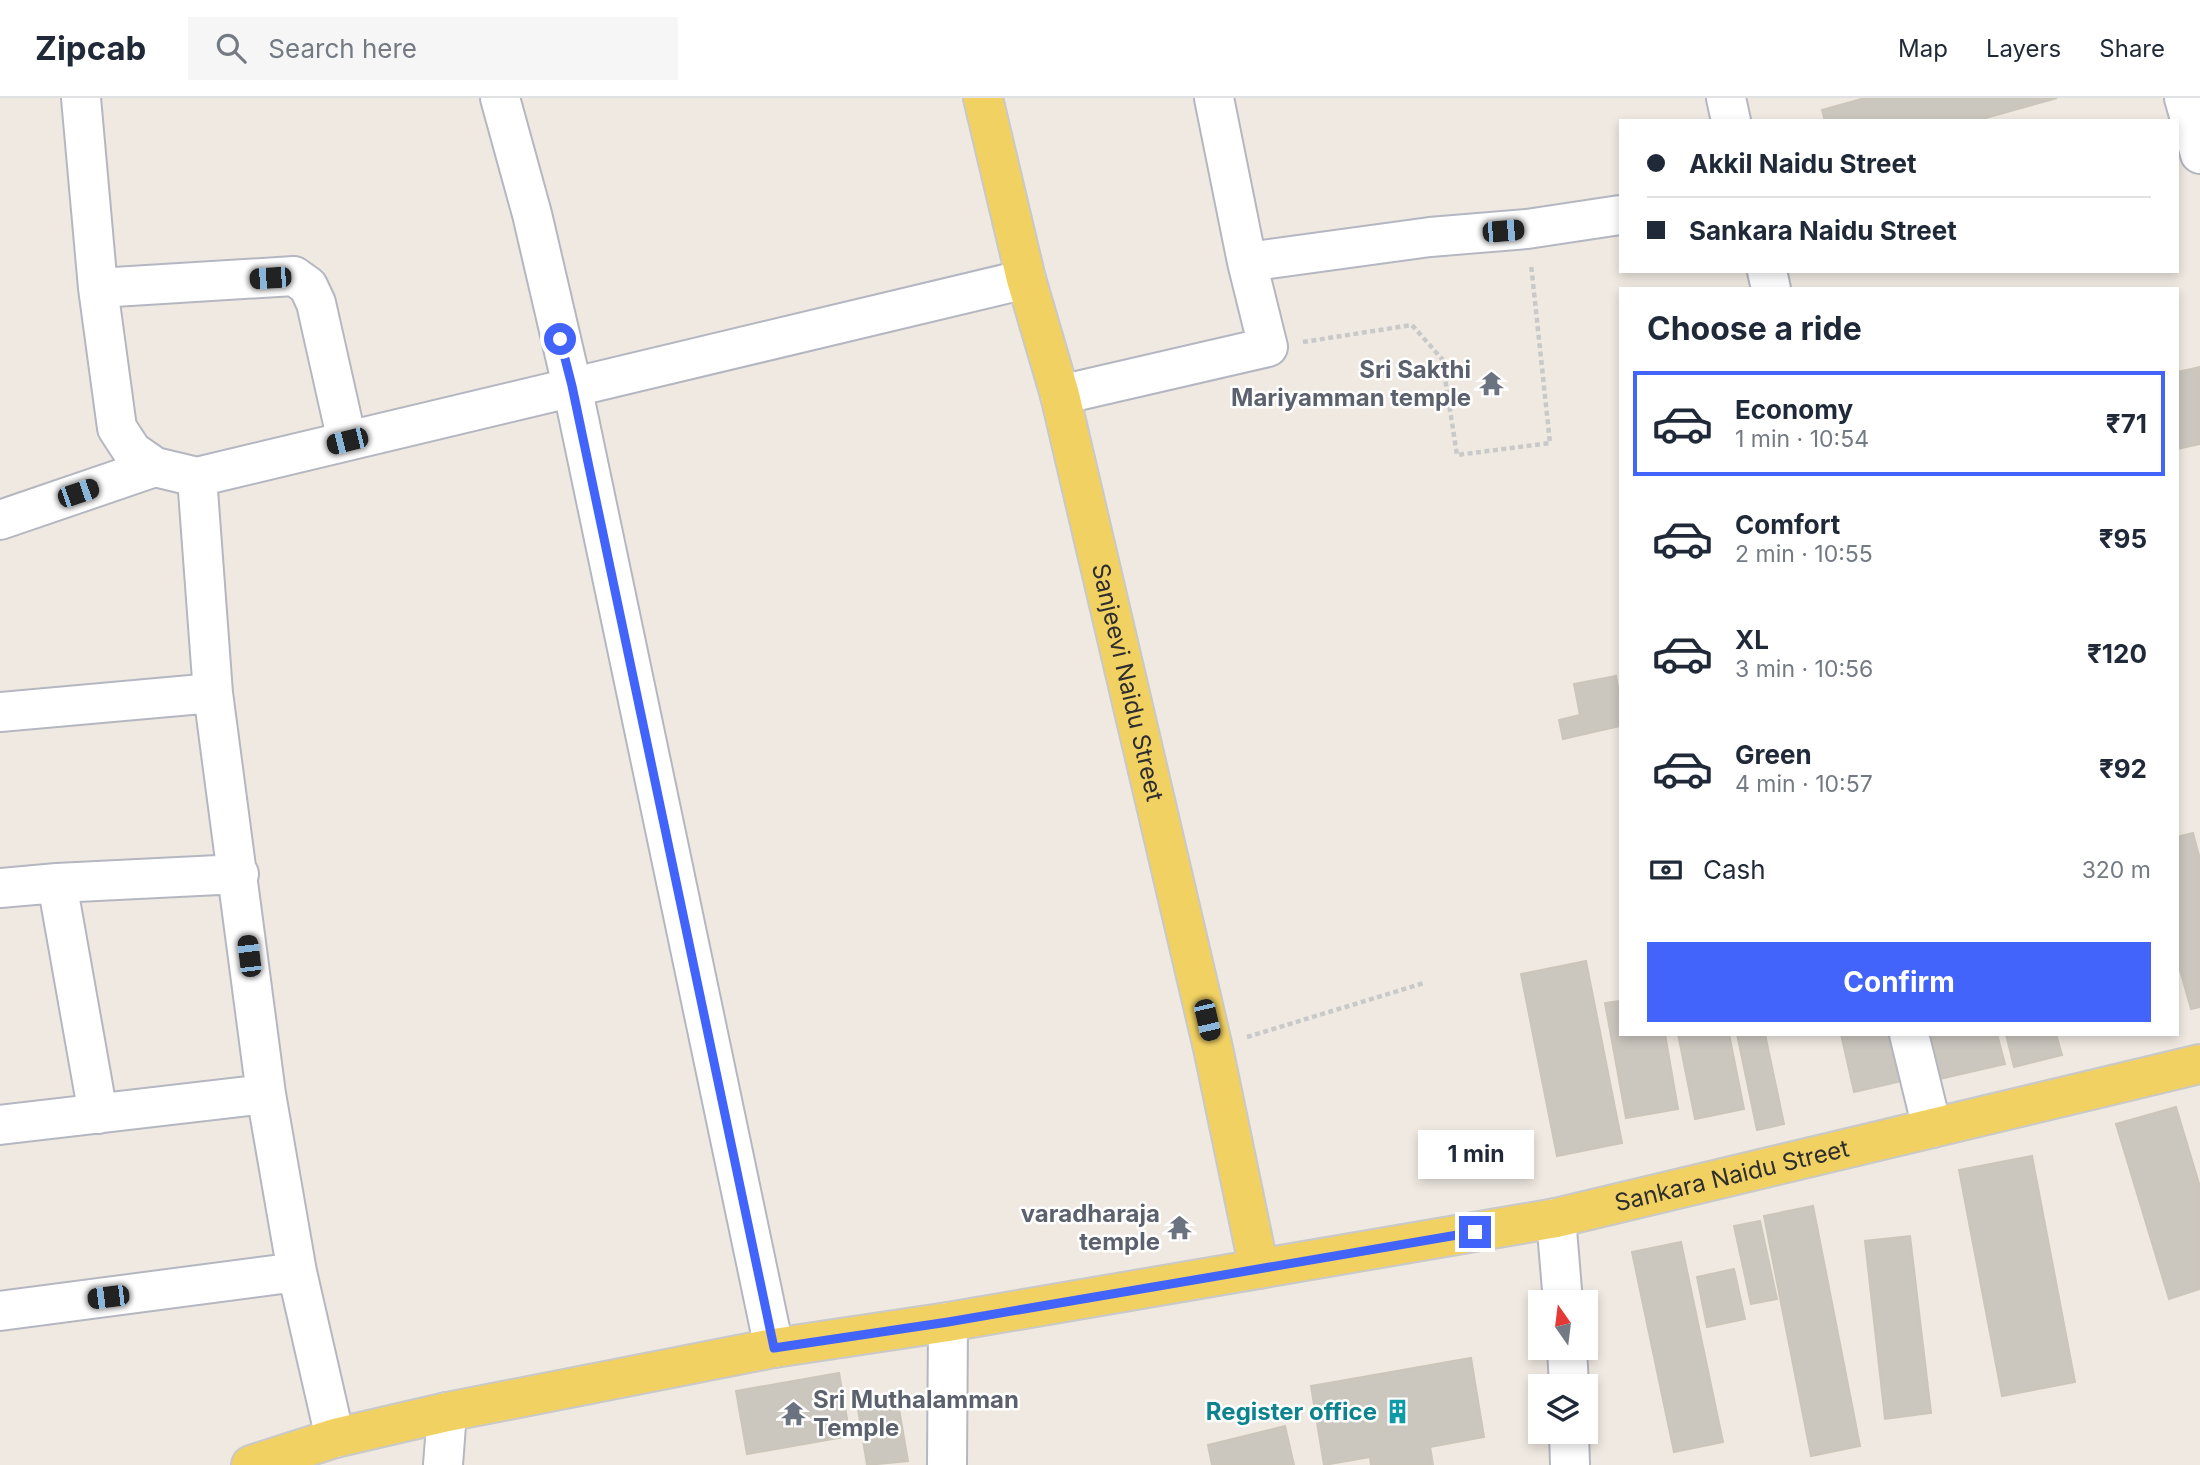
<!DOCTYPE html>
<meta charset="utf-8">
<style>
:root{--surface:#fff;--page:#f6f6f7;--text:#1f2937;--muted:#747a83;--line:#e0e1e3;--accent:#4264fb}
body{margin:0;font-family:Inter,sans-serif;background:var(--page);color:var(--text);height:100vh;display:flex;flex-direction:column;font-size:26px;white-space:nowrap}
*{box-sizing:border-box;margin:0}
p{font-size:23px;color:var(--muted)}
.icon{flex:none;width:38px;height:38px;fill:none;stroke:currentColor;stroke-width:2;stroke-linecap:round;stroke-linejoin:round}
.map{position:relative;flex:1;overflow:hidden}
.side{position:absolute;left:1619px;top:189px;width:560px;height:749px;display:flex;flex-direction:column;background:var(--surface);border-radius:0px;box-shadow:0 4px 10px #0003}
.side>*{flex:none}
.guide{position:absolute;left:1619px;top:21px;width:560px;height:154px;border-radius:0px;box-shadow:0 4px 10px #0003;display:grid;align-content:center;height:154px;padding:0 28px;background:var(--surface)}
.needle{width:46px;rotate:346deg}
.tools{position:absolute;left:1528px;top:1192px;display:grid;gap:14px}
.tools a{display:grid;place-items:center;width:70px;height:70px;border-radius:0px;background:var(--surface);box-shadow:0 4px 10px #0003;font-size:35px}
.end{position:absolute;width:32px;height:32px;margin:-16px;border:9px solid #4264fb;background:#fff;box-shadow:0 0 0 4px #fff}
.from{border-radius:50%}
.bubble{position:absolute;height:49px;border-radius:0px;background:var(--surface);box-shadow:0 4px 10px #0003;font-size:23px;font-weight:700;line-height:49px;text-align:center}
.car{position:absolute;width:21px;height:42px;margin:-21px -10px;border-radius:9px;box-shadow:0 0 5px 2px #0007;background:linear-gradient(#222 24%,#8ab4d8 0 40%,#222 0 76%,#8ab4d8 0 86%,#222 0)}
.guide b{display:flex;align-items:center;gap:24px;height:66px;font-size:26px}
.guide b+b{border-top:2px solid var(--line)}
.guide i{width:18px;height:18px;background:var(--text)}
ul{padding:0;list-style:none}
li{display:flex;align-items:center;gap:21px;height:105px;margin:0 14px 10px;padding:0 14px;border:4px solid transparent;border-radius:0px}
li div{flex:1}
li b{display:block;font-size:26px}
li em{font-style:normal;font-weight:700}
li.current{border-color:var(--accent)}
li>.icon{width:63px;height:63px;stroke-width:1.5}
h2{padding:0 28px;font-size:32px;line-height:84px}
.pay{display:flex;align-items:center;gap:18px;height:77px;padding:0 28px;font-size:26px}
.pay p{margin-inline-start:auto}
.action{display:flex;gap:14px;margin-top:auto;padding:14px 28px}
.action a{flex:1;height:80px;border-radius:0px;background:var(--accent);color:#fff;font-size:28px;font-weight:700;line-height:80px;text-align:center}
header{display:flex;align-items:center;gap:42px;box-sizing:border-box;height:98px;padding:0 35px;background:var(--surface);border-bottom:2px solid var(--line)}
header strong{font-size:33px}
nav{display:flex;gap:38px;margin-inline-start:auto;font-size:24px}
.search{width:490px;height:63px;background:var(--page);display:flex;align-items:center;gap:18px;box-sizing:border-box;padding:0 24px;border-radius:0px;color:var(--muted);font-size:26px}
.map>svg:first-child{display:block}
.building{fill:#cbc7bf;stroke:#cbc5ba;stroke-width:2}
.lines{fill:none;stroke-linecap:round;stroke-linejoin:round}
.minor-casing{stroke:#b4b7c1;stroke-width:42}
.major-casing{stroke:#c9c9c9;stroke-width:42}
.path{stroke:#c9c9c9;stroke-width:4.5;stroke-dasharray:5 3.5;stroke-linecap:butt}
.minor{stroke:#fff;stroke-width:38}
.major{stroke:#f2d163;stroke-width:38}
.route{stroke:#4264fb;stroke-width:9}
.labels{text-anchor:middle;stroke-width:5;stroke-linejoin:round;paint-order:stroke}
.worship-label{font-size:24px;font-weight:bold;fill:#5b616d;stroke:#fff;text-anchor:end}
.street-label{font-size:24px;fill:#2e2e2e;stroke:#fff}
.culture-label{font-size:24px;font-weight:bold;fill:#0d838f;stroke:#fff;text-anchor:end}
</style>
<header>
<strong>Zipcab</strong>
<div class="search"><svg class="icon" aria-label="search" viewBox="0 0 24 24"><circle cx="10" cy="10" r="6"/><path d="M15 15l6 6"/></svg>Search here</div>
<nav><a>Map</a><a>Layers</a><a>Share</a></nav>
</header>
<div class="map">
<svg width="2200" height="1367" viewBox="0 0 2200 1367">
<rect width="100%" height="100%" fill="#efe9e1"/>
<!-- building -->
<path class="building" d="M 1865,0 L 2057,0 L 1975,23 L 1825,23 L 1822,12 Z
M 2200,269 L 2200,346 L 2177,351 L 2177,274 Z
M 1616,578 L 1620,602 L 1620,628 L 1563,641 L 1559,622 L 1580,617 L 1574,586 Z
M 2193,735 L 2200,761 L 2200,909 L 2191,911 L 2177,861 L 2177,739 Z
M 1586,863 L 1622,1045 L 1557,1058 L 1521,876 Z
M 1620,903 L 1620,936 L 1665,936 L 1678,1011 L 1626,1020 L 1605,905 Z
M 1678,936 L 1729,936 L 1744,1011 L 1695,1021 Z
M 1737,936 L 1765,936 L 1784,1026 L 1757,1032 Z
M 1841,936 L 1891,936 L 1902,983 L 1854,994 Z
M 1924,936 L 1997,936 L 2005,966 L 1935,982 Z
M 2006,936 L 2056,936 L 2062,957 L 2014,969 Z
M 2176,1009 L 2200,1089 L 2200,1191 L 2169,1201 L 2116,1026 Z
M 2032,1058 L 2075,1284 L 2002,1298 L 1959,1072 Z
M 1813,1108 L 1860,1348 L 1811,1358 L 1764,1118 Z
M 1760,1123 L 1777,1201 L 1751,1206 L 1734,1128 Z
M 1910,1138 L 1931,1315 L 1885,1321 L 1865,1143 Z
M 1681,1144 L 1723,1344 L 1674,1354 L 1632,1154 Z
M 1734,1171 L 1745,1221 L 1707,1229 L 1697,1179 Z
M 1471,1260 L 1484,1339 L 1430,1349 L 1433,1367 L 1371,1367 L 1370,1359 L 1324,1367 L 1311,1288 Z
M 839,1275 L 850,1338 L 747,1356 L 736,1293 Z
M 898,1305 L 908,1363 L 867,1367 L 858,1311 Z
M 1285,1328 L 1294,1367 L 1212,1367 L 1208,1347 Z"/>
<g class="lines">
<defs>
<path id="minor" d="M 81,0 L 98,190 L 117,330 L 132,353 L 155,369 L 197,379 L 213,595 L 266,996 L 297,1174 L 335,1340
M 500,0 L 532,116 L 572,288 L 774,1250
M 1214,0 L 1247,164
M 1726,0 L 1731,23
M 2184,0 L 2200,56
M 1767,173 L 1771,191
M 98,190 L 294,178 L 308,188 L 316,205 L 347,343
M 1060,297 L 1268,249 L 1247,164 L 1430,139 L 1527,131 L 1620,117
M 197,379 L 1026,181
M 0,422 L 155,369
M 0,614 L 213,595
M 57,785 L 98,1016
M 0,790 L 57,785 L 239,776
M 1909,936 L 1932,1030
M 0,1027 L 266,996
M 1556,1120 L 1563,1204
M 0,1213 L 297,1174
M 1567,1250 L 1569,1288
M 1569,1334 L 1570,1367
M 443,1367 L 447,1314
M 947,1367 L 948,1224"/>
<g id="major">
<path id="s1" d="M 983,0 L 1026,181 L 1060,297 L 1213,950 L 1259,1171"/>
<path id="s2" d="M 251,1367 L 335,1340 L 447,1314 L 774,1250 L 948,1224 L 1556,1120 L 2200,966"/>
</g>
</defs>
<!-- minor casing -->
<use href="#minor" class="minor-casing"/>
<!-- major casing -->
<use href="#major" class="major-casing"/>
<!-- path -->
<path class="path" d="M 1303,244 L 1412,227 L 1442,261 L 1457,357 L 1550,345 L 1531,166
M 1247,939 L 1424,885"/>
<!-- minor -->
<use href="#minor" class="minor"/>
<!-- major -->
<use href="#major" class="major"/>
</g>
<g class="lines">
<!-- route -->
<path class="route" d="M 560,241 L 572,288 L 774,1250 L 948,1224 L 1475,1134"/>
</g>
<!-- icons -->
<defs>
<symbol id="temple-bare" viewBox="-9 -9 18 18"><path d="M0-6L5-2H3V0L6.5 2.5H4V6H1.5V3h-3V6H-4V2.5H-6.5L-3 0V-2H-5Z" fill="#6b7280" stroke="#fff" stroke-width="2.5" paint-order="stroke"/></symbol>
<symbol id="building-bare" viewBox="-9 -9 18 18"><path d="M-4-6H4V6H1V3H-1V6H-4ZM-2.5-4.3h1.7v1.8h-1.7ZM.8-4.3h1.7v1.8H.8ZM-2.5-1h1.7V.8h-1.7ZM.8-1h1.7V.8H.8Z" fill="#0f9aa8" stroke="#fff" stroke-width="2.5" paint-order="stroke"/></symbol>
</defs>
<g fill-rule="evenodd">
<use href="#temple-bare" x="1474" y="268" width="35" height="35"/>
<use href="#temple-bare" x="1162" y="1112" width="35" height="35"/>
<use href="#building-bare" x="1380" y="1296" width="35" height="35"/>
<use href="#temple-bare" x="776" y="1298" width="35" height="35"/>
</g>
<g class="labels">
<!-- worship labels -->
<g class="worship-label">
<text x="1471" y="280">Sri Sakthi<tspan x="1471" dy="28">Mariyamman temple</tspan></text>
<text x="1160" y="1124">varadharaja<tspan x="1160" dy="28">temple</tspan></text>
<text x="813" y="1310" text-anchor="start">Sri Muthalamman<tspan x="813" dy="28">Temple</tspan></text>
</g>
<!-- street labels -->
<g class="street-label">
<text dy="8" stroke="none"><textPath href="#s1" startOffset="602">Sanjeevi Naidu Street</textPath></text>
<text dy="8" stroke="none"><textPath href="#s2" startOffset="1510">Sankara Naidu Street</textPath></text>
</g>
<!-- culture labels -->
<g class="culture-label">
<text x="1377" y="1322">Register office</text>
</g>
</g>
</svg>
<div class="tools">
<a><svg class="needle" viewBox="-14 -14 28 28"><path d="M0-13l5 13h-10z" fill="#e53935"/><path d="M0 13l5-13h-10z" fill="#747a83"/></svg></a>
<a><svg class="icon" aria-label="layers" viewBox="0 0 24 24"><path d="M12 4l9 5-9 5-9-5zM3 14l9 5 9-5"/></svg></a>
</div>
<i class="end from" style="left:560px;top:241px"></i>
<i class="end" style="left:1475px;top:1134px"></i>
<div class="bubble" style="left:1418px;top:1032px;width:116px">1 min</div>
<i class="car" style="left:1503px;top:133px;rotate:85deg"></i>
<i class="car" style="left:270px;top:180px;rotate:266deg"></i>
<i class="car" style="left:347px;top:343px;rotate:256deg"></i>
<i class="car" style="left:78px;top:395px;rotate:71deg"></i>
<i class="car" style="left:249px;top:858px;rotate:353deg"></i>
<i class="car" style="left:1207px;top:922px;rotate:167deg"></i>
<i class="car" style="left:108px;top:1199px;rotate:263deg"></i>
<div class="guide">
<b><i class="from"></i>Akkil Naidu Street</b>
<b><i></i>Sankara Naidu Street</b>
</div>
<section class="side">
<h2>Choose a ride</h2>
<ul>
<li class="current"><svg class="icon" aria-label="car" viewBox="0 0 24 24"><path d="M5 17H2v-5l4-1 3-4h7l3 4 3 1v5h-3M9 17h6M6 11h13"/><circle cx="7" cy="17" r="2"/><circle cx="17" cy="17" r="2"/></svg><div><b>Economy</b><p>1 min · 10:54</p></div><em>₹71</em></li>
<li><svg class="icon" aria-label="car" viewBox="0 0 24 24"><path d="M5 17H2v-5l4-1 3-4h7l3 4 3 1v5h-3M9 17h6M6 11h13"/><circle cx="7" cy="17" r="2"/><circle cx="17" cy="17" r="2"/></svg><div><b>Comfort</b><p>2 min · 10:55</p></div><em>₹95</em></li>
<li><svg class="icon" aria-label="car" viewBox="0 0 24 24"><path d="M5 17H2v-5l4-1 3-4h7l3 4 3 1v5h-3M9 17h6M6 11h13"/><circle cx="7" cy="17" r="2"/><circle cx="17" cy="17" r="2"/></svg><div><b>XL</b><p>3 min · 10:56</p></div><em>₹120</em></li>
<li><svg class="icon" aria-label="car" viewBox="0 0 24 24"><path d="M5 17H2v-5l4-1 3-4h7l3 4 3 1v5h-3M9 17h6M6 11h13"/><circle cx="7" cy="17" r="2"/><circle cx="17" cy="17" r="2"/></svg><div><b>Green</b><p>4 min · 10:57</p></div><em>₹92</em></li>
</ul>
<div class="pay"><svg class="icon" aria-label="cash" viewBox="0 0 24 24"><path d="M3 7h18v10H3z"/><circle cx="12" cy="12" r="2"/></svg>Cash<p>320 m</p></div>
<div class="action"><a>Confirm</a></div>
</section>
</div>
